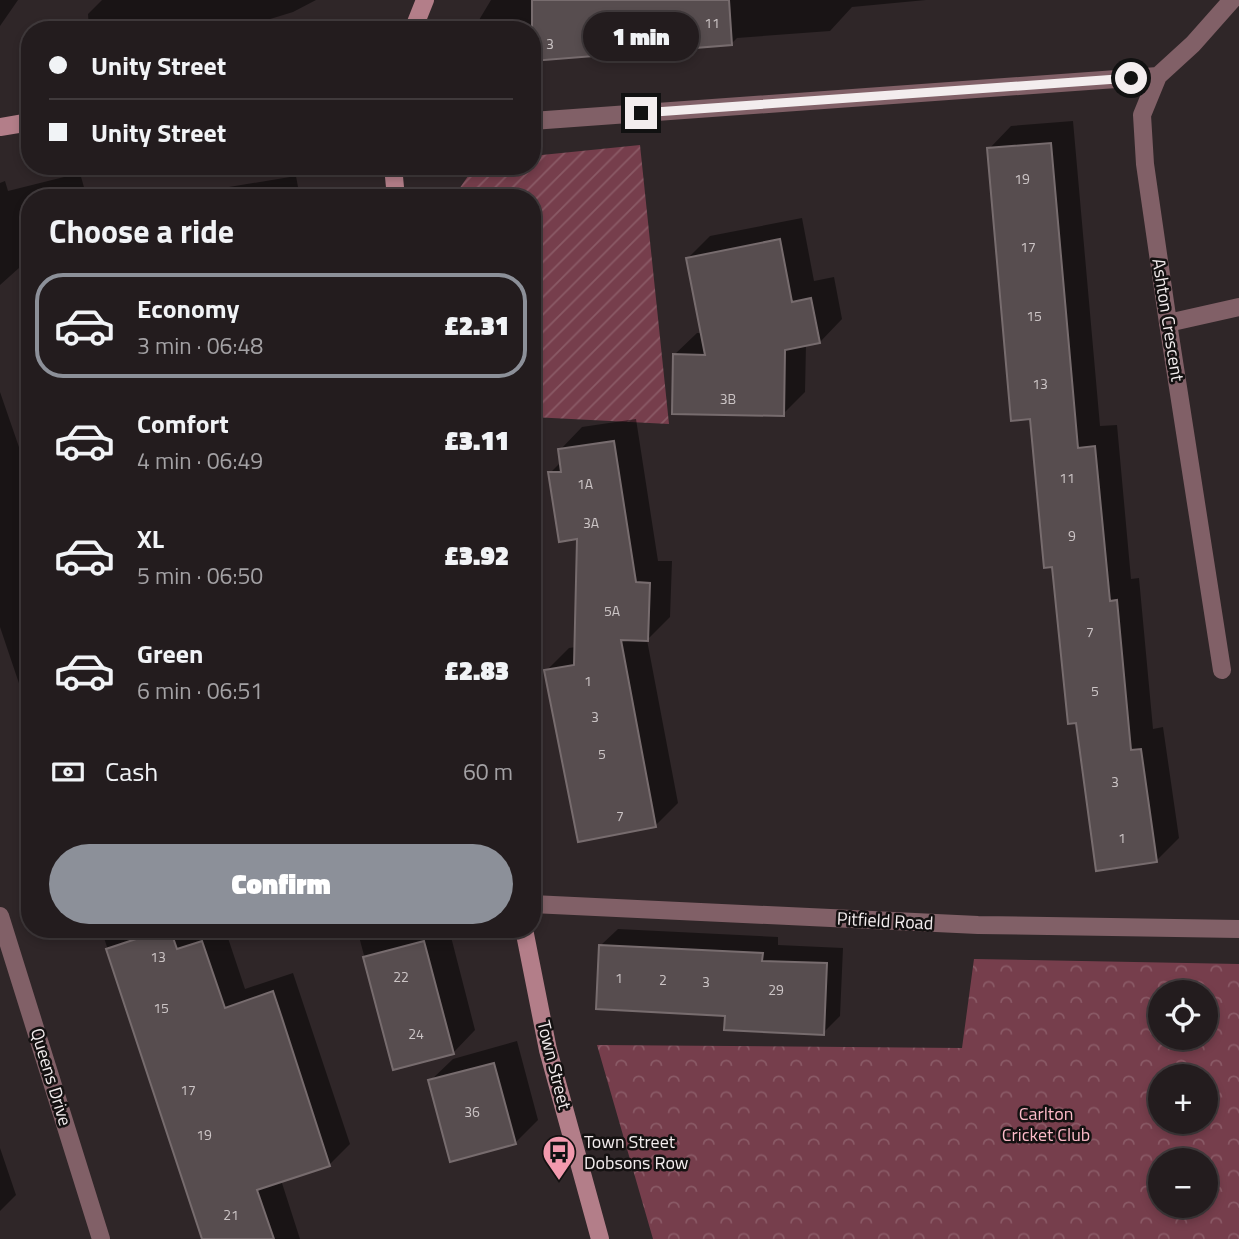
<!DOCTYPE html>
<meta charset="utf-8">
<style>
:root{--surface:#231c1e;--page:#2f292b;--text:#f1f3f6;--muted:#a3a1a4;--line:#403a3c;--accent:#8c9099}
body{margin:0;font-family:"Titillium Web",sans-serif;background:var(--page);color:var(--text);height:100vh;display:flex;flex-direction:column;font-size:26px;white-space:nowrap}
*{box-sizing:border-box;margin:0}
p{font-size:23px;color:var(--muted)}
.icon{flex:none;width:38px;height:38px;fill:none;stroke:currentColor;stroke-width:2;stroke-linecap:round;stroke-linejoin:round}
.map{position:relative;flex:1;overflow:hidden}
.details{position:absolute;left:21px;top:189px;width:520px;height:749px;display:flex;flex-direction:column;background:var(--surface);border-radius:28px;box-shadow:0 4px 10px #0003,0 0 0 2px var(--line)}
.details>*{flex:none}
.hud{position:absolute;left:21px;top:21px;width:520px;height:154px;border-radius:28px;box-shadow:0 4px 10px #0003,0 0 0 2px var(--line);display:grid;align-content:center;height:154px;padding:0 28px;background:var(--surface)}
.fabs{position:absolute;left:1148px;top:980px;display:grid;gap:14px}
.fabs a{display:grid;place-items:center;width:70px;height:70px;border-radius:50%;background:var(--surface);box-shadow:0 4px 10px #0003,0 0 0 2px var(--line);font-size:35px}
.end{position:absolute;width:32px;height:32px;margin:-16px;border:9px solid #f3edee;background:#111;box-shadow:0 0 0 4px #111}
.from{border-radius:50%}
.bubble{position:absolute;height:49px;border-radius:24px;background:var(--surface);box-shadow:0 4px 10px #0003,0 0 0 2px var(--line);font-size:23px;font-weight:800;line-height:49px;text-align:center}
.hud b{display:flex;align-items:center;gap:24px;height:66px;font-size:26px}
.hud b+b{border-top:2px solid var(--line)}
.hud i{width:18px;height:18px;background:var(--text)}
ul{padding:0;list-style:none}
li{display:flex;align-items:center;gap:21px;height:105px;margin:0 14px 10px;padding:0 14px;border:4px solid transparent;border-radius:28px}
li div{flex:1}
li b{display:block;font-size:26px}
li em{font-style:normal;font-weight:800}
li.active{border-color:var(--accent)}
li>.icon{width:63px;height:63px;stroke-width:1.5}
h2{padding:0 28px;font-size:32px;line-height:84px}
.pay{display:flex;align-items:center;gap:18px;height:77px;padding:0 28px;font-size:26px}
.pay p{margin-inline-start:auto}
.cta{display:flex;gap:14px;margin-top:auto;padding:14px 28px}
.cta a{flex:1;height:80px;border-radius:42px;background:var(--accent);color:#fff;font-size:28px;font-weight:800;line-height:80px;text-align:center}
.map>svg:first-child{display:block}
.forest{fill:url(#forest-crowns);fill-rule:evenodd}
.garden{fill:url(#garden-furrows)}
.shadow{fill:#0007}
.building{fill:#574d4f;stroke:#776c6e;stroke-width:2}
.lines{fill:none;stroke-linecap:round;stroke-linejoin:round}
.lane{stroke:#816067;stroke-width:18}
.street{stroke:#816067;stroke-width:18}
.secondary{stroke:#b37e89;stroke-width:18}
.route{stroke:#f3edee;stroke-width:9}
.labels{text-anchor:middle;stroke-width:5;stroke-linejoin:round;paint-order:stroke}
.number-label{font-size:14px;fill:#ccc5c6}
.street-label{font-size:18px;fill:#f3edee;stroke:#141111}
.park-label{font-size:18px;fill:#fdbbc9;stroke:#141111}
.poi-label{font-size:18px;fill:#f3edee;stroke:#141111;text-anchor:start}
</style>
<div class="map">
<svg width="1239" height="1239" viewBox="0 0 1239 1239">
<defs>
<pattern id="forest-crowns" width="20" height="18" patternUnits="userSpaceOnUse" patternTransform="scale(1.75)"><rect width="20" height="18" fill="#763e4c"/><path d="M2 6a3 3 0 1 1 6 0M12 15a3 3 0 1 1 6 0" fill="none" stroke="#8a5a66"/></pattern>
<pattern id="garden-furrows" width="10" height="10" patternUnits="userSpaceOnUse" patternTransform="scale(1.75)"><rect width="10" height="10" fill="#763e4c"/><path d="M-1 1l2-2M0 10L10 0M9 11l2-2" fill="none" stroke="#8a5a66"/></pattern>
</defs>
<rect width="100%" height="100%" fill="#2f2628"/>
<!-- forest -->
<path class="forest" d="M 974,959 L 1239,964 L 1239,1239 L 653,1239 L 597,1045 L 962,1048 ZM 1160,992 L 1206,992 L 1206,1038 L 1160,1038 ZM 1160,1076 L 1206,1076 L 1206,1122 L 1160,1122 ZM 1160,1160 L 1206,1160 L 1206,1206 L 1160,1206 Z"/>
<!-- garden -->
<path class="garden" d="M 640,145 L 669,424 L 532,417 L 532,198 L 457,198 L 457,192 L 475,166 L 532,166 L 532,156 Z"/>
<!-- shadow -->
<path class="shadow" d="M 0,0 L 18,0 L 0,26 Z
M 102,0 L 316,0 L 293,12 L 235,30 L 89,30 L 88,14 Z
M 491,0 L 926,0 L 852,7 L 830,31 L 737,38 L 731,44 L 532,59 L 532,30 L 473,30 Z
M 1073,121 L 1100,426 L 1117,425 L 1131,579 L 1139,578 L 1153,729 L 1163,727 L 1179,838 L 1156,861 L 1054,565 L 989,149 L 1011,126 Z
M 80,173 L 87,198 L 30,198 L 30,265 L 19,268 L 0,285 L 0,183 L 5,181 L 8,191 Z
M 296,176 L 300,198 L 219,198 L 229,187 Z
M 802,218 L 814,281 L 834,277 L 842,319 L 820,342 L 806,344 L 805,392 L 783,414 L 674,355 L 697,333 L 702,333 L 688,258 L 710,236 Z
M 0,392 L 30,479 L 30,716 L 0,627 Z
M 636,419 L 658,561 L 672,561 L 670,617 L 647,640 L 678,803 L 656,825 L 546,671 L 569,648 L 576,647 L 579,537 L 550,473 L 561,462 L 560,450 L 582,427 Z
M 101,929 L 225,929 L 245,989 L 293,973 L 350,1144 L 330,1164 L 281,1180 L 300,1239 L 205,1239 Z
M 357,929 L 449,929 L 475,1030 L 453,1053 L 394,1068 Z
M 618,929 L 778,937 L 778,945 L 843,948 L 840,1016 L 823,1033 L 727,1014 L 601,945 Z
M 517,1041 L 538,1120 L 515,1143 L 430,1081 L 453,1059 Z
M 0,1148 L 16,1195 L 0,1211 Z"/>
<!-- building -->
<path class="building" d="M 532,0 L 729,0 L 732,45 L 532,61 Z
M 1051,143 L 1078,448 L 1095,446 L 1110,601 L 1117,600 L 1131,750 L 1141,749 L 1157,862 L 1096,871 L 1076,723 L 1068,724 L 1052,567 L 1044,568 L 1030,419 L 1011,421 L 987,148 Z
M 780,239 L 792,302 L 811,298 L 820,343 L 785,350 L 784,416 L 672,414 L 673,354 L 705,355 L 686,258 Z
M 614,441 L 636,582 L 650,583 L 648,641 L 621,640 L 656,827 L 578,842 L 544,670 L 574,665 L 577,539 L 559,542 L 548,472 L 561,472 L 558,449 Z
M 166,929 L 170,929 L 177,949 L 202,941 L 225,1008 L 273,991 L 281,1015 L 330,1166 L 257,1190 L 274,1239 L 202,1239 L 106,949 Z
M 424,941 L 454,1054 L 393,1070 L 363,957 Z
M 599,945 L 763,953 L 762,961 L 827,963 L 824,1035 L 724,1030 L 725,1016 L 596,1009 Z
M 494,1063 L 516,1144 L 450,1162 L 428,1080 Z"/>
<g class="lines">
<!-- lane -->
<path class="lane" d="M 1168,323 L 1239,307
M 532,904 L 978,925 L 1239,929"/>
<!-- street -->
<path class="street" d="M 532,121 L 1158,76
M 1222,670 L 1168,323 L 1145,164 L 1142,115 L 1158,76 L 1193,44 L 1232,0
M 0,916 L 101,1239"/>
<!-- secondary -->
<path class="secondary" d="M 413,30 L 425,0
M 0,127 L 30,122
M 393,166 L 396,198
M 524,929 L 548,1050 L 600,1239"/>
</g>
<g class="lines">
<!-- route -->
<path class="route" d="M 641,113 L 1131,78"/>
</g>
<!-- icons -->
<defs>
<symbol id="bus-pin" viewBox="-11 -11 22 30"><path d="M0 17L-7.5 6A9.5 9.5 0 1 1 7.5 6Z" fill="#f29aae" stroke="#141111"/><path d="M-5-6H5V4H4V6H2V4H-2V6H-4V4H-5ZM-3.5-4V0h7V-4ZM-3.5 1.2v1.5H-2V1.2ZM2 1.2v1.5H3.5V1.2Z" fill="#111"/></symbol>
</defs>
<g fill-rule="evenodd">
<use href="#bus-pin" x="540" y="1133" width="38" height="52"/>
</g>
<g class="labels">
<!-- number labels -->
<g class="number-label">
<text x="712" y="28">11</text>
<text x="550" y="49">3</text>
<text x="1022" y="184">19</text>
<text x="1028" y="252">17</text>
<text x="1034" y="321">15</text>
<text x="1040" y="389">13</text>
<text x="728" y="404">3B</text>
<text x="1067" y="483">11</text>
<text x="585" y="489">1A</text>
<text x="591" y="528">3A</text>
<text x="1072" y="541">9</text>
<text x="612" y="616">5A</text>
<text x="1090" y="637">7</text>
<text x="588" y="686">1</text>
<text x="1095" y="696">5</text>
<text x="595" y="722">3</text>
<text x="602" y="759">5</text>
<text x="1115" y="787">3</text>
<text x="620" y="821">7</text>
<text x="1122" y="843">1</text>
<text x="158" y="962">13</text>
<text x="401" y="982">22</text>
<text x="619" y="983">1</text>
<text x="663" y="985">2</text>
<text x="706" y="987">3</text>
<text x="776" y="995">29</text>
<text x="161" y="1013">15</text>
<text x="416" y="1039">24</text>
<text x="188" y="1095">17</text>
<text x="472" y="1117">36</text>
<text x="204" y="1140">19</text>
<text x="231" y="1220">21</text>
</g>
<!-- street labels -->
<g class="street-label">
<text transform="translate(1168 320) rotate(81)" y="6">Ashton Crescent</text>
<text transform="translate(885 921) rotate(3)" y="6">Pitfield Road</text>
<text transform="translate(554 1065) rotate(76)" y="6">Town Street</text>
<text transform="translate(51 1077) rotate(73)" y="6">Queens Drive</text>
</g>
<!-- park labels -->
<g class="park-label">
<text x="1046" y="1120">Carlton<tspan x="1046" dy="21">Cricket Club</tspan></text>
</g>
<!-- poi labels -->
<g class="poi-label">
<text x="584" y="1148">Town Street<tspan x="584" dy="21">Dobsons Row</tspan></text>
</g>
</g>
</svg>
<div class="fabs">
<a><svg class="icon" aria-label="locate" viewBox="0 0 24 24"><circle cx="12" cy="12" r="6"/><path d="M12 2v4M12 18v4M2 12h4M18 12h4"/></svg></a>
<a>+</a>
<a>−</a>
</div>
<i class="end from" style="left:1131px;top:78px"></i>
<i class="end" style="left:641px;top:113px"></i>
<div class="bubble" style="left:583px;top:12px;width:116px">1 min</div>
<div class="hud">
<b><i class="from"></i>Unity Street</b>
<b><i></i>Unity Street</b>
</div>
<section class="details">
<h2>Choose a ride</h2>
<ul>
<li class="active"><svg class="icon" aria-label="car" viewBox="0 0 24 24"><path d="M5 17H2v-5l4-1 3-4h7l3 4 3 1v5h-3M9 17h6M6 11h13"/><circle cx="7" cy="17" r="2"/><circle cx="17" cy="17" r="2"/></svg><div><b>Economy</b><p>3 min · 06:48</p></div><em>£2.31</em></li>
<li><svg class="icon" aria-label="car" viewBox="0 0 24 24"><path d="M5 17H2v-5l4-1 3-4h7l3 4 3 1v5h-3M9 17h6M6 11h13"/><circle cx="7" cy="17" r="2"/><circle cx="17" cy="17" r="2"/></svg><div><b>Comfort</b><p>4 min · 06:49</p></div><em>£3.11</em></li>
<li><svg class="icon" aria-label="car" viewBox="0 0 24 24"><path d="M5 17H2v-5l4-1 3-4h7l3 4 3 1v5h-3M9 17h6M6 11h13"/><circle cx="7" cy="17" r="2"/><circle cx="17" cy="17" r="2"/></svg><div><b>XL</b><p>5 min · 06:50</p></div><em>£3.92</em></li>
<li><svg class="icon" aria-label="car" viewBox="0 0 24 24"><path d="M5 17H2v-5l4-1 3-4h7l3 4 3 1v5h-3M9 17h6M6 11h13"/><circle cx="7" cy="17" r="2"/><circle cx="17" cy="17" r="2"/></svg><div><b>Green</b><p>6 min · 06:51</p></div><em>£2.83</em></li>
</ul>
<div class="pay"><svg class="icon" aria-label="cash" viewBox="0 0 24 24"><path d="M3 7h18v10H3z"/><circle cx="12" cy="12" r="2"/></svg>Cash<p>60 m</p></div>
<div class="cta"><a>Confirm</a></div>
</section>
</div>
